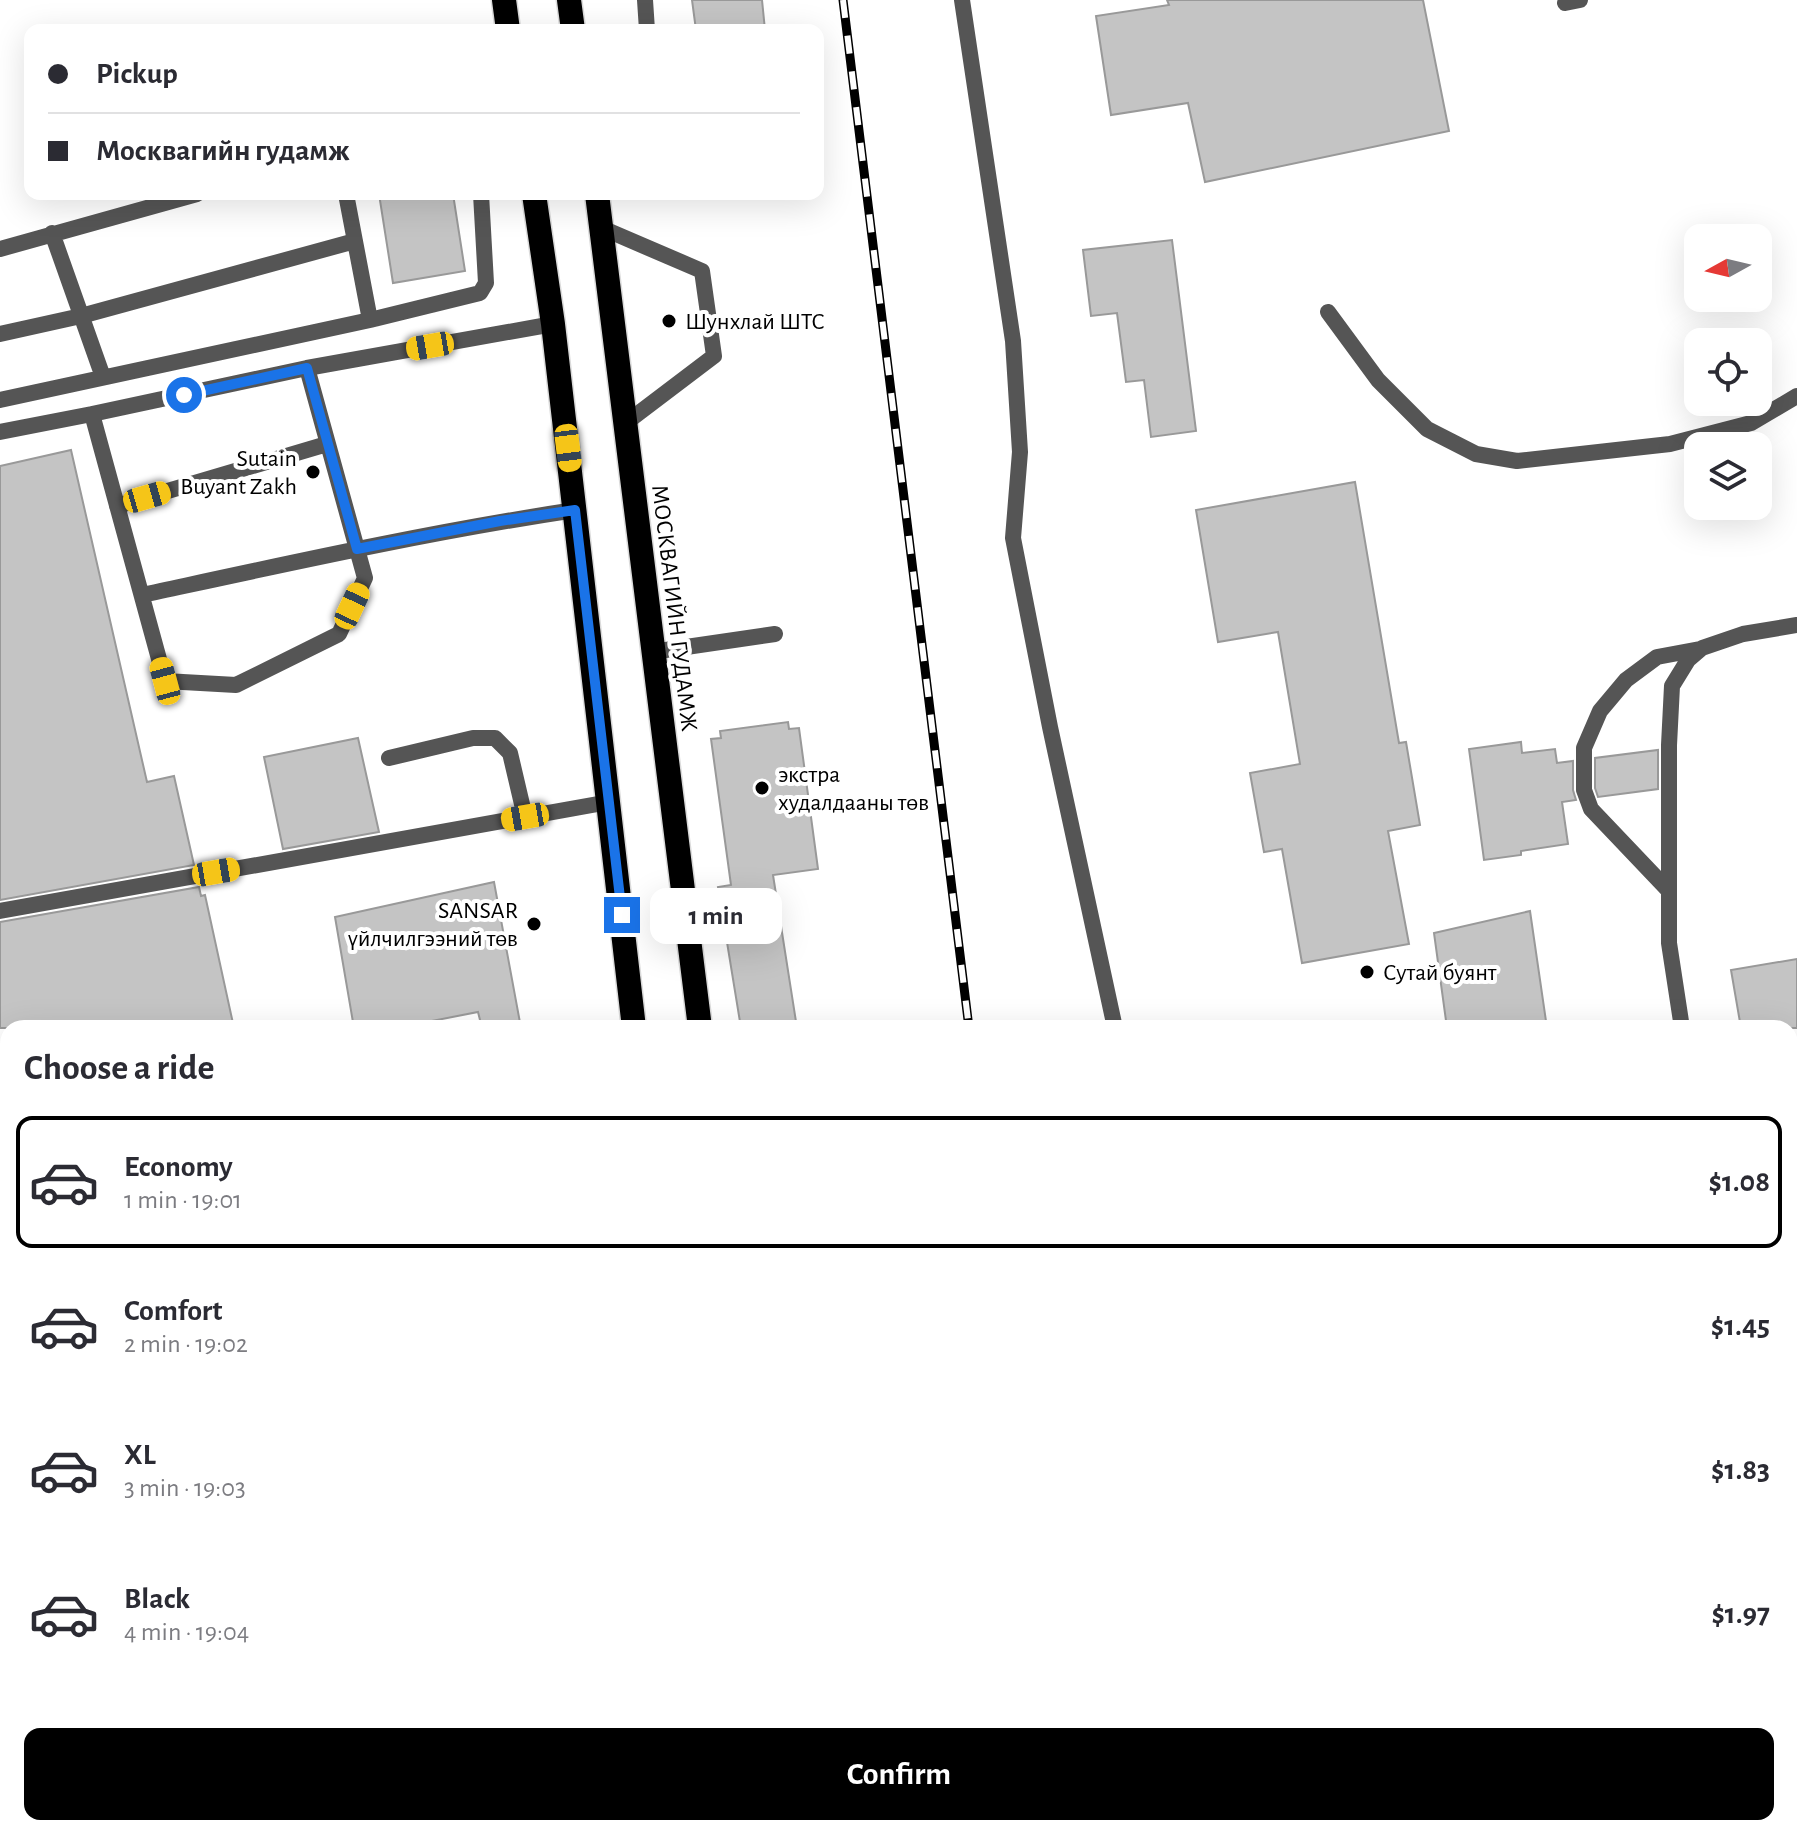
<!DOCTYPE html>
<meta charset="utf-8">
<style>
:root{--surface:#fff;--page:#f7f7f7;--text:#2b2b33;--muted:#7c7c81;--line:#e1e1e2;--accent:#000}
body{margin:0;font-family:"Alegreya Sans",sans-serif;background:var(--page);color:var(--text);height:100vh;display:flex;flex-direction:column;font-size:30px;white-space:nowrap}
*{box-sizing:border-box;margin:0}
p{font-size:26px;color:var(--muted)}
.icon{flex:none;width:44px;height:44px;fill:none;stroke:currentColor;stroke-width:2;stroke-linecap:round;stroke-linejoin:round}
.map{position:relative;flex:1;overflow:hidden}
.drawer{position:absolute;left:0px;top:1020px;width:1798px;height:816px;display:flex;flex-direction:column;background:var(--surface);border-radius:24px 24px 0 0;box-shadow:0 8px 32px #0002}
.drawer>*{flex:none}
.top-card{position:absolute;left:24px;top:24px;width:800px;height:176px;border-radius:16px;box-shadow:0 8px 32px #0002;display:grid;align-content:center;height:176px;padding:0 24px;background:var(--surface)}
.needle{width:52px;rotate:262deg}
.tools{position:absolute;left:1684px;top:224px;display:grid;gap:16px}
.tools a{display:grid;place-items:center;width:88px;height:88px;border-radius:16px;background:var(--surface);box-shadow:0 8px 32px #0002;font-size:40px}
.end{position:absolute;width:36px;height:36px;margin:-18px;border:10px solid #1a73e8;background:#fff;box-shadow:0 0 0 4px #fff}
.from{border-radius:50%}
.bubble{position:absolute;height:56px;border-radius:16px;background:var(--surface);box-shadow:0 8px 32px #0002;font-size:26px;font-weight:600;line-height:56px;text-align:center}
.car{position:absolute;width:24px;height:48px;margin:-24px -12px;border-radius:10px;box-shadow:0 0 6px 2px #0007;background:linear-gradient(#f5c518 24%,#345 0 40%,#f5c518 0 76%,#345 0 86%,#f5c518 0)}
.top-card b{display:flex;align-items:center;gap:28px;height:76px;font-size:30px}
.top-card b+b{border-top:2px solid var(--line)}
.top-card i{width:20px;height:20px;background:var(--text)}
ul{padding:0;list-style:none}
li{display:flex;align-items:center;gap:24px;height:132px;margin:0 16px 12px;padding:0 8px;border:4px solid transparent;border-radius:16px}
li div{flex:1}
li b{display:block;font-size:30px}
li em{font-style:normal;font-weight:600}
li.on{border-color:var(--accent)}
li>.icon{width:72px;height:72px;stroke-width:1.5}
h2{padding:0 24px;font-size:36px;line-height:96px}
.cta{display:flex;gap:16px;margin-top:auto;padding:16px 24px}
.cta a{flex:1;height:92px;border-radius:16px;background:var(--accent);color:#fff;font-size:32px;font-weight:600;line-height:92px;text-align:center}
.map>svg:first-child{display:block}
.building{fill:#c4c4c4;stroke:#999;stroke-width:2}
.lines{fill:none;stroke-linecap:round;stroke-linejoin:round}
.highway-casing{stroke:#dbdbdb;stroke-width:27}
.lane{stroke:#555;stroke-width:16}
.street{stroke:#555;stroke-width:16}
.secondary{stroke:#222;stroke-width:16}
.highway{stroke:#000;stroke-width:24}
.rail-casing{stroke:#000;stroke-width:9}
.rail{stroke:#fff;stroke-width:6;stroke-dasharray:18;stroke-linecap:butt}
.route{stroke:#1a73e8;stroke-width:10}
.poi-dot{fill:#000;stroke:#fff;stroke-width:3}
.labels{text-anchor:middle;stroke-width:8;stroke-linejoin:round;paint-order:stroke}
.poi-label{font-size:24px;fill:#000;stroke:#fff;text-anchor:start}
.street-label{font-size:24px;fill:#000;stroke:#fff}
</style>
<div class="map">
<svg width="1797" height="1836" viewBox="0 0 1797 1836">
<rect width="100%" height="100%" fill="#fff"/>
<!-- building -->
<path class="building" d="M 692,0 L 762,0 L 765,30 L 696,30 Z
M 1167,0 L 1423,0 L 1449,131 L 1205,182 L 1188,103 L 1111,115 L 1096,16 L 1169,5 Z
M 379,194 L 453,194 L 465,271 L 393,283 Z
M 1172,240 L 1196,431 L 1151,437 L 1144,380 L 1126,382 L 1117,313 L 1091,316 L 1083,250 Z
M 71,450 L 147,782 L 174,776 L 194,865 L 0,900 L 0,466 Z
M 1355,482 L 1399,743 L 1406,742 L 1420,825 L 1388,831 L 1409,944 L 1302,963 L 1282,849 L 1264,852 L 1250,773 L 1300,764 L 1278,632 L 1218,642 L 1196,510 Z
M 788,722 L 789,729 L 799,728 L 818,869 L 773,875 L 797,1028 L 741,1028 L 718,887 L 731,885 L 711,739 L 721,738 L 720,731 Z
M 358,738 L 379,832 L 283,849 L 264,757 Z
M 1521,742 L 1522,753 L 1555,749 L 1557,763 L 1573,761 L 1573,790 L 1576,800 L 1562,802 L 1568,844 L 1521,851 L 1521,855 L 1484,860 L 1469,749 Z
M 1658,750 L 1658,789 L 1598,797 L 1595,788 L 1595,758 Z
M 494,882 L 521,1028 L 482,1028 L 478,1012 L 396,1028 L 354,1028 L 335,917 Z
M 199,887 L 201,896 L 205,895 L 234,1028 L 0,1028 L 0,922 Z
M 1530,911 L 1547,1028 L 1447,1028 L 1434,933 Z
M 1797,959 L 1797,1028 L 1741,1028 L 1731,970 Z"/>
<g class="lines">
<defs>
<path id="highway" d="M 504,0 L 508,30
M 569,0 L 573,30
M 534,194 L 553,324 L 634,1028
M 597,194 L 700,1028
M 790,1828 L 792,1836
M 831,1828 L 832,1836
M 1359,1828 L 1362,1836
M 1299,1836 L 1301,1828"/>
</defs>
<!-- highway casing -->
<use href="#highway" class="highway-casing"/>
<!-- lane -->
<path class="lane" d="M 645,0 L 647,30
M 962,0 L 1013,341 L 1020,452 L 1013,538 L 1050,727 L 1115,1028
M 1565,3 L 1580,0
M 346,194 L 370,320
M 602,228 L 702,271 L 714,356 L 623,425
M 52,233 L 103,377
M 0,249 L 197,194
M 1328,312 L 1378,380 L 1427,429 L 1476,454 L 1517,461 L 1670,444 L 1751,423 L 1797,396
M 0,334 L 81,316 L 355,241
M 0,400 L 370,320 L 480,293 L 486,283 L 481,194
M 92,414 L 307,368
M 0,432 L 92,414 L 165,681 L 236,685 L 339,634 L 365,578 L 307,368 L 553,324
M 117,506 L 327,444
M 142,595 C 286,564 429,532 575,510
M 652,652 L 775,634
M 389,758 L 473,738 L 495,738 L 510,753 L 525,817
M 1669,891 L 1591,809 L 1584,790 L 1584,748 L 1600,711 L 1626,680 L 1657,657 L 1700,649
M 0,911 L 609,802
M 1682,1028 L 1669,943 L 1669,745 L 1672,686 L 1688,660 L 1702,648 L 1743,634 L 1797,625
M 0,1468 L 8,1466
M 0,1557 L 8,1556
M 685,1828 L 686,1836
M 368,1836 L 372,1828"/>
<!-- street -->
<path class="street" d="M 1790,1342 L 1797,1336
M 1790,1634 L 1797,1633
M 1601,1828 L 1603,1836"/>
<!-- secondary -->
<path class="secondary" d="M 737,1828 L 738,1836
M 897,1828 L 899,1836"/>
<!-- highway -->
<use href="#highway" class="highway"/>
<defs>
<path id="rail" d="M 843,0 L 969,1028
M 1067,1828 L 1068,1836"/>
</defs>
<!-- rail casing -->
<use href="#rail" class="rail-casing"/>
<!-- rail -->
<use href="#rail" class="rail"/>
</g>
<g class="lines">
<!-- route -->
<path class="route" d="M 184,395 L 307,368 L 357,549 L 500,521 L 575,510 L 622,915"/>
</g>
<!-- markers -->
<g class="poi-dot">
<circle cx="669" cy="321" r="8"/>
<circle cx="313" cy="472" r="8"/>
<circle cx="762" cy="788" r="8"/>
<circle cx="534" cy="924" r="8"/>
<circle cx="1367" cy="972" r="8"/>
</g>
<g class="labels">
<!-- poi labels -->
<g class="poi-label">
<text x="685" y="329">Шунхлай ШТС</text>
<text x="297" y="466" text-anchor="end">Sutain<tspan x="297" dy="28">Buyant Zakh</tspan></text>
<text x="778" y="782">экстра<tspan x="778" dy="28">худалдааны төв</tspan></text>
<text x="518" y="918" text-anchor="end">SANSAR<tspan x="518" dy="28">үйлчилгээний төв</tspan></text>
<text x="1383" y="980">Сутай буянт</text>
</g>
<!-- street labels -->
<g class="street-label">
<text transform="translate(675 608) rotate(83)" y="8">МОСКВАГИЙН ГУДАМЖ</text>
</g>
</g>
</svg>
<div class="tools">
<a><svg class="needle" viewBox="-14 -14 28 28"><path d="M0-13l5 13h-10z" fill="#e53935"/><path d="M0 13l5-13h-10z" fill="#7c7c81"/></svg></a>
<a><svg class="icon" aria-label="locate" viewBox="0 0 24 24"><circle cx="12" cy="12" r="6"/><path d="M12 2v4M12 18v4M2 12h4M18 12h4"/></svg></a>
<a><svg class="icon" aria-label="layers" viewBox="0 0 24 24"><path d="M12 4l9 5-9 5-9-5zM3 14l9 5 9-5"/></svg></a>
</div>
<i class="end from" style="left:184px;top:395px"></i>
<i class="end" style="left:622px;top:915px"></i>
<div class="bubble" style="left:650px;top:888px;width:132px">1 min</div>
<i class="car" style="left:430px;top:346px;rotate:260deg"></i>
<i class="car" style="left:568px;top:448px;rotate:173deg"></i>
<i class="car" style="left:147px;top:497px;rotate:74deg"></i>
<i class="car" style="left:352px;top:606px;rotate:25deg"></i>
<i class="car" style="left:165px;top:681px;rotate:345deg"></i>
<i class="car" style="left:525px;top:817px;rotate:260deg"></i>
<i class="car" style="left:216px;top:872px;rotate:80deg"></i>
<div class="top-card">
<b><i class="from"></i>Pickup</b>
<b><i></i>Москвагийн гудамж</b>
</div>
<section class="drawer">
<h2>Choose a ride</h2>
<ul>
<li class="on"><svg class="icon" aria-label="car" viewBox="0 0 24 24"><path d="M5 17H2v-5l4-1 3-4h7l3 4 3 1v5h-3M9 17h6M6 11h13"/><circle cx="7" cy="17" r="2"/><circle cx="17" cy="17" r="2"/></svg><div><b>Economy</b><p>1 min · 19:01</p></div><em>$1.08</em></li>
<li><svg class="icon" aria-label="car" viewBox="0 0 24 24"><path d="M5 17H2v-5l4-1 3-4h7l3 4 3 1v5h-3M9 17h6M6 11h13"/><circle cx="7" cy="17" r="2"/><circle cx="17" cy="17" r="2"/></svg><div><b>Comfort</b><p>2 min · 19:02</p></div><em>$1.45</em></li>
<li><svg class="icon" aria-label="car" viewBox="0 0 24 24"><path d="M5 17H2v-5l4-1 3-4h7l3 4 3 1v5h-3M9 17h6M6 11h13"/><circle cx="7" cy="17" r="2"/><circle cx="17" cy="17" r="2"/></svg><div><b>XL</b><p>3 min · 19:03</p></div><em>$1.83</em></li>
<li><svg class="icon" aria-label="car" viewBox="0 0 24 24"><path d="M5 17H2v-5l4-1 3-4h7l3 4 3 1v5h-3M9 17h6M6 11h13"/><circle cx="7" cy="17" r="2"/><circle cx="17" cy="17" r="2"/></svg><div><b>Black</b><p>4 min · 19:04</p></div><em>$1.97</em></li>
</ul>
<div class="cta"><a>Confirm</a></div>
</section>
</div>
